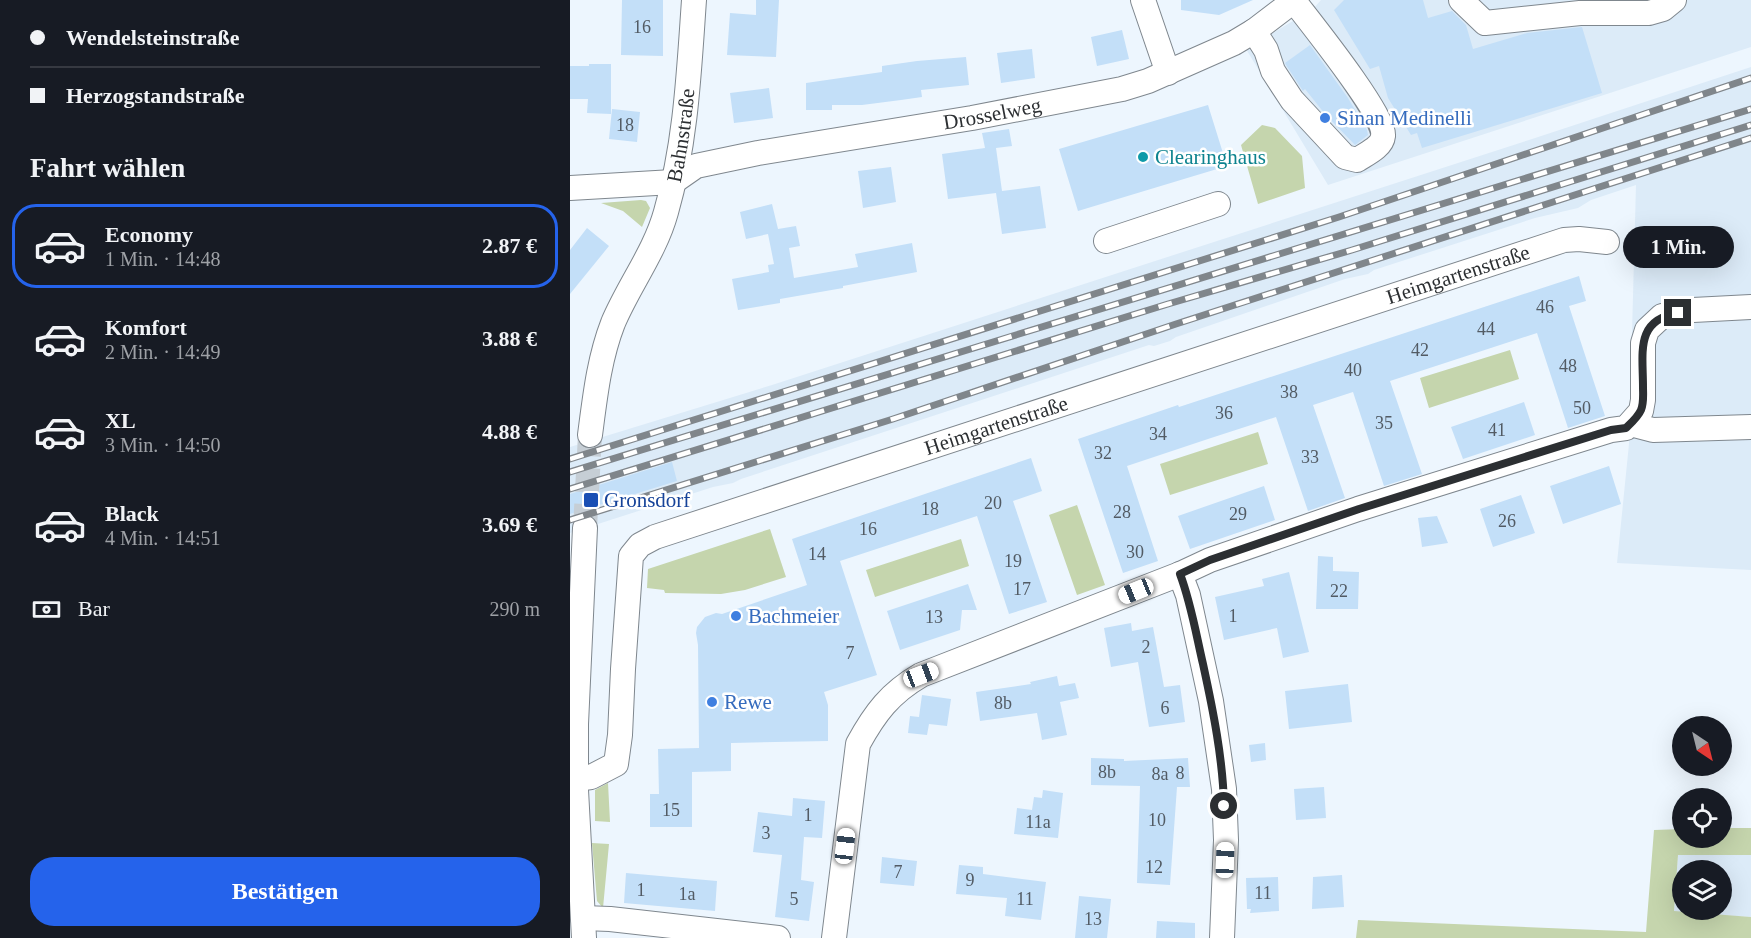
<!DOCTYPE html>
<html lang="de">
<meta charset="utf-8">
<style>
:root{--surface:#171b24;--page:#242831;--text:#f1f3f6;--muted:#9ea1a6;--line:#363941;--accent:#2563eb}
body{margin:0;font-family:"Times New Roman",serif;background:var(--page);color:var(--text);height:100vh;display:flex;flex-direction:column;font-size:22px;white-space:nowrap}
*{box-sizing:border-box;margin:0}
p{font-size:20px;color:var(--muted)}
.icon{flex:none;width:33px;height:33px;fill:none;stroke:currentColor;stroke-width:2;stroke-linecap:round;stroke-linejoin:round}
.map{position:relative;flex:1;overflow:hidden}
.sheet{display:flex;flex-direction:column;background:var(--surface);width:570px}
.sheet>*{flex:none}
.top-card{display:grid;align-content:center;height:132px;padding:0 30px;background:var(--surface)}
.needle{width:39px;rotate:145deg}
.tools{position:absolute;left:1102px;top:716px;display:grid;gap:12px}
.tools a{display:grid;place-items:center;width:60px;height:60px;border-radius:50%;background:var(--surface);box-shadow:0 6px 24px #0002;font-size:30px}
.end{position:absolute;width:27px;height:27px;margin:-14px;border:8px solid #2c2f32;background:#fff;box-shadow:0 0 0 3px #fff}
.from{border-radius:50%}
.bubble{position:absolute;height:42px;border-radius:21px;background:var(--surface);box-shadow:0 6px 24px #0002;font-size:20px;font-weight:800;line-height:42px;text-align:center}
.car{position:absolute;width:18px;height:36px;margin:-18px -9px;border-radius:8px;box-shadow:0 0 4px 2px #0007;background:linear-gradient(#fff 24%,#345 0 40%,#fff 0 76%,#345 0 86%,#fff 0)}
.top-card b{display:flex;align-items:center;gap:21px;height:57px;font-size:22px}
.top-card b+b{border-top:2px solid var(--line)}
.top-card i{width:15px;height:15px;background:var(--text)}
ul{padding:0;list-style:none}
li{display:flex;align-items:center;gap:18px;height:84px;margin:0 12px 9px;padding:0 18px;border:3px solid transparent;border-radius:24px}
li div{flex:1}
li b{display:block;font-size:22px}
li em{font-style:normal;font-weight:800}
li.active{border-color:var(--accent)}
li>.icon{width:54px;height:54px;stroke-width:1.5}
h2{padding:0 30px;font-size:27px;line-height:72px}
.pay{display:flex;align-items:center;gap:15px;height:66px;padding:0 30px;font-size:22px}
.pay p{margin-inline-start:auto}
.button{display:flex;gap:12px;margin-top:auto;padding:12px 30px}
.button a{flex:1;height:69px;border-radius:24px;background:var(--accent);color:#fff;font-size:24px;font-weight:800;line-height:69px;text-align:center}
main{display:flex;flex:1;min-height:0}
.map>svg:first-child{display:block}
.built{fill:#dcebf8;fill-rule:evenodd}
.green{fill:#c5d5ad}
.building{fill:#c3dff8}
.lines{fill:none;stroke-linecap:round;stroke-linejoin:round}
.minor-tunnel{stroke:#c6ced5;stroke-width:24;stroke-dasharray:24 12;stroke-linecap:butt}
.minor-casing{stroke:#7f878e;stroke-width:26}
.minor{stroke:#fff;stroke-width:24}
.rail-casing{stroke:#80868b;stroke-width:7}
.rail{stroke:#fff;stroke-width:4.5;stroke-dasharray:14;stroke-linecap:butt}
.route{stroke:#2c2f32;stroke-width:8}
.shop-dot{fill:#3f7fe0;stroke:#fff;stroke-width:2}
.culture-dot{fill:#0f9aa8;stroke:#fff;stroke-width:2}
.transit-dot{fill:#1a4fb4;stroke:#fff;stroke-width:2}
.labels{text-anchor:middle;stroke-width:5;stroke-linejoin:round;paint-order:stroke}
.number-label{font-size:18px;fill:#525b64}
.street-label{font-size:21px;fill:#2c2f32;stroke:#fff}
.shop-label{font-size:21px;fill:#366cbe;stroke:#fff;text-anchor:start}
.culture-label{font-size:21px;fill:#0d838f;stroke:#fff;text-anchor:start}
.transit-label{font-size:21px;fill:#164399;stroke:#fff;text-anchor:start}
</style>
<main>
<section class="sheet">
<div class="top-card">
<b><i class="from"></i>Wendelsteinstraße</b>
<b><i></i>Herzogstandstraße</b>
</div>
<h2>Fahrt wählen</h2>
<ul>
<li class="active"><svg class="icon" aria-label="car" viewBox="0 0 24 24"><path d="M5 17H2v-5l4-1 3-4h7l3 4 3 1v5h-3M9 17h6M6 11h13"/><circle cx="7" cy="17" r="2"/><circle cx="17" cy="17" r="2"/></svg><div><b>Economy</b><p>1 Min. · 14:48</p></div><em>2.87 €</em></li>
<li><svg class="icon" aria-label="car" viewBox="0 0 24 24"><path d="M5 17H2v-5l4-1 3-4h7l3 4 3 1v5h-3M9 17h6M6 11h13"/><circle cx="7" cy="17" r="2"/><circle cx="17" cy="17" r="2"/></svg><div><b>Komfort</b><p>2 Min. · 14:49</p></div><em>3.88 €</em></li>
<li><svg class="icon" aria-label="car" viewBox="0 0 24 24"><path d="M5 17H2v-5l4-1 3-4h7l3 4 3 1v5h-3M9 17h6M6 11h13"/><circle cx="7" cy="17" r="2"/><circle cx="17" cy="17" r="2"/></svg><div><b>XL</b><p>3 Min. · 14:50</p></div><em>4.88 €</em></li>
<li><svg class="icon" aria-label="car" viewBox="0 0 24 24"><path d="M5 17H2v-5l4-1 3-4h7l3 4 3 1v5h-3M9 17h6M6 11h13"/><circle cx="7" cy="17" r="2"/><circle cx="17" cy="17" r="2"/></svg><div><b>Black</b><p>4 Min. · 14:51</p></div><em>3.69 €</em></li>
</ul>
<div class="pay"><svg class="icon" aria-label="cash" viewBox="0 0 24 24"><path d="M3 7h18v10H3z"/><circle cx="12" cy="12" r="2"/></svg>Bar<p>290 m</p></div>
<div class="button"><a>Bestätigen</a></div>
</section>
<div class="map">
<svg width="1181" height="938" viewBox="0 0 1181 938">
<rect width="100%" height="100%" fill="#edf6fe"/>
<!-- built -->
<path class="built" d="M 751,0 L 1181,0 L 1181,47 L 758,185 L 676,49 L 743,9 Z
M 1181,67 L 1181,570 L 1047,563 L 1059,444 L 1066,185 L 1021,200 L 1008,208 L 965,218 L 804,270 L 798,274 L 775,279 L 606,337 L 600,341 L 584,346 L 579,345 L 171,479 L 163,483 L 143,487 L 0,533 L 0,447 L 202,385 L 959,140 Z
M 1108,855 L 1181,855 L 1181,917 L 1104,912 ZM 1113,870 L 1152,870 L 1152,909 L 1113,909 Z"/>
<!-- green -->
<path class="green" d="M 692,125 L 705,128 L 732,156 L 735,188 L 688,204 L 671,145 Z
M 71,200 L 76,201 L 80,208 L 72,227 L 53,211 L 31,203 Z
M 940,350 L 949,379 L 859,408 L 850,378 Z
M 688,432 L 698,464 L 600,495 L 590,464 Z
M 507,505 L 535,585 L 507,595 L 479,515 Z
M 200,529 L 216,577 L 175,590 L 151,594 L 95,593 L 94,590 L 77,588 L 78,569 Z
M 391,539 L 399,566 L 305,597 L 296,570 Z
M 38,783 L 40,822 L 25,821 L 25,790 Z
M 1152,828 L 1181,828 L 1181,855 L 1108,855 L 1104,911 L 1181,917 L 1181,938 L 786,938 L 788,920 L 1076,932 L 1084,830 L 1113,829 L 1113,837 L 1152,837 Z
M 22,843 L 39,844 L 33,908 L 27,901 Z"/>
<!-- building -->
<path class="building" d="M 52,0 L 93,0 L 93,56 L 51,55 Z
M 186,0 L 209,0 L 206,57 L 157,55 L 160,13 L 186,15 Z
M 611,0 L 683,0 L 649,15 L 611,10 Z
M 774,0 L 853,0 L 858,18 L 882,11 L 896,25 L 903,49 L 957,33 L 1012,27 L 1032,93 L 852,148 L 847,133 L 841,135 L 818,98 L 809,66 L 800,69 L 764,10 Z
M 552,30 L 559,59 L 527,66 L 521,37 Z
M 740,45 L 778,98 L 797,130 L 798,135 L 785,145 L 755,114 L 735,89 L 733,91 L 716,65 L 715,63 Z
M 462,49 L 465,78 L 431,83 L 427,53 Z
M 396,57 L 399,85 L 351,90 L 352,97 L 331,100 L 292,105 L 262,105 L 262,110 L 236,110 L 236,83 L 312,72 L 312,66 L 347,61 Z
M 19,64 L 41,64 L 41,114 L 17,113 L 18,99 L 0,99 L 0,66 L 19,66 Z
M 199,88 L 203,118 L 164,123 L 160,93 Z
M 638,105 L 657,166 L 508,211 L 489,149 Z
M 42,109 L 70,112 L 67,142 L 39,139 Z
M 439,129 L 442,146 L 426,148 L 432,191 L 470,186 L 476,228 L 432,234 L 426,193 L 378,199 L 372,154 L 415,148 L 412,133 Z
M 321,167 L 326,202 L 293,208 L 288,171 Z
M 202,204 L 208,229 L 226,226 L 230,246 L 219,248 L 224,278 L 288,267 L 285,254 L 342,243 L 347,272 L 273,286 L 273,288 L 210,299 L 210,303 L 168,310 L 162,279 L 199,272 L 198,265 L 204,264 L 198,234 L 176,239 L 170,212 Z
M 17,228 L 39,246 L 0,294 L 0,250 Z
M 1009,276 L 1016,301 L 999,306 L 1035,416 L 998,428 L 967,333 L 820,381 L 852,474 L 814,486 L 783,392 L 743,405 L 775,498 L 738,511 L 706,417 L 641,438 L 557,466 L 588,561 L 553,573 L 508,439 L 608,405 L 609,407 Z
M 954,402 L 965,435 L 893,459 L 881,427 Z
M 461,458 L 472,491 L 443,501 L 477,602 L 439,614 L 407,516 L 270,561 L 307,675 L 254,692 L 258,705 L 258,741 L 161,743 L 161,771 L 122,772 L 122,827 L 80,827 L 80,794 L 89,794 L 88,749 L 129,748 L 128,645 L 126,633 L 127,627 L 135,617 L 146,613 L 152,614 L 237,585 L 222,539 Z
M 102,462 L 107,481 L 0,514 L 0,494 Z
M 1039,466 L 1051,504 L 993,524 L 980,486 Z
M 694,486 L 705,520 L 620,549 L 608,516 Z
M 951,495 L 965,533 L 923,547 L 910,509 Z
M 867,516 L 878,543 L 852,547 L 848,518 Z
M 748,556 L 763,557 L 763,571 L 789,572 L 788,609 L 746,609 Z
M 719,572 L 739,652 L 713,658 L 707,628 L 654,640 L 645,597 L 694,586 L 692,579 Z
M 398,584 L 407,610 L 392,610 L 390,630 L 330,650 L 317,611 Z
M 561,623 L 562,631 L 583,627 L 594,687 L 610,685 L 615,722 L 579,727 L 568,662 L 541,667 L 534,628 Z
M 487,676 L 489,686 L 505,683 L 509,698 L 490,702 L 497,735 L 472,740 L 467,713 L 410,721 L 406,692 L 461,684 L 460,682 Z
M 778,684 L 782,722 L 719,729 L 715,691 Z
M 352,695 L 381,699 L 377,726 L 359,724 L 357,735 L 338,733 L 340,716 L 349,717 Z
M 695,743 L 696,760 L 681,762 L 679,745 Z
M 521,758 L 554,759 L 554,761 L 618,758 L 620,787 L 607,787 L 600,885 L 567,883 L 570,786 L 521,785 Z
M 754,787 L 756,818 L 726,820 L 724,789 Z
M 473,790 L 493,793 L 488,838 L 444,834 L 447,808 L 462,810 L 464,797 L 472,798 Z
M 223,798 L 255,801 L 252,838 L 234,837 L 231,880 L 244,882 L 239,921 L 205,917 L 212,855 L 183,852 L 188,812 L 222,816 Z
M 312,857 L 347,861 L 344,886 L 310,883 Z
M 389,865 L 413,867 L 413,874 L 476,882 L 471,920 L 435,916 L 437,898 L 386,894 Z
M 56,873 L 147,881 L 145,911 L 54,903 Z
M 772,875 L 774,907 L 742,909 L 743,877 Z
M 708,877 L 709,911 L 680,913 L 681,909 L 677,909 L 676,878 Z
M 509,896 L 541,899 L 537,938 L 505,938 Z
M 587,921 L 625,923 L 625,938 L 586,938 Z"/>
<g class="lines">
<!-- minor-tunnel -->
<path class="minor-tunnel" d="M 15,528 L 20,435"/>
<defs>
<g id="minor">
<path d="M 573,0 L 598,73"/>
<path d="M 891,0 L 915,23 L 1010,13 L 1079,13 L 1093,9 L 1104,0"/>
<path d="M 684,31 L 696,50 L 703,71 L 722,100 L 775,157 L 787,160 C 796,154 812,147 813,136 C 816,116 740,22 724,1"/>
<path id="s1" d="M 0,188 L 103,182 L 126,166 L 188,153 L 402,118 L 552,89 L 578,81 L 664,43 L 684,31 L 725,0"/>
<path d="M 536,241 L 648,204"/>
<path d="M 1060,424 L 1083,430 L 1181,427"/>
<path id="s2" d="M 20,435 C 25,397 29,359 43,323 C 59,285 85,252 96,212 C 116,143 119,71 124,0"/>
<path d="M 610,574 L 618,595 L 641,701 L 654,789 L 656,840 L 652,938"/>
<path id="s3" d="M 6,779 L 21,777 L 46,764 L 50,735 L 53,669 L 61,556 L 70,545 L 85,537 L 994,240 L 1009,239 L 1037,242"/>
<path d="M 13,918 L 40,919 L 208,938"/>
<path d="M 14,938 L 6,790 L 6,724 L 15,528"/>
<path d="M 264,938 L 288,744 C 305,713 320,693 351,675 L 610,574 L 640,560 L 788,509 L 1041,430 L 1056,428 L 1071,411 L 1073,400 L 1073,343 L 1077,330 L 1092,316 L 1123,310 L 1181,307"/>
</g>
</defs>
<!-- minor casing -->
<use href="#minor" class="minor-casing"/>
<!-- minor -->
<use href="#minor" class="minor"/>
<defs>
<path id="rail" d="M 0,459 L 769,217 L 1181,78
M 0,472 L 1181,109
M 0,489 L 598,304 L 782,250 L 1181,125
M 0,520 L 323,419 L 606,324 L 1181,138"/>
</defs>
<!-- rail casing -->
<use href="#rail" class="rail-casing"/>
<!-- rail -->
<use href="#rail" class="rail"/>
</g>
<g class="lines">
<!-- route -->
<path class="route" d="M 654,806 C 653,759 643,710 633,664 C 626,634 621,603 610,574 L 640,560 L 789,509 L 1041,430 L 1056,428 C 1060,424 1068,417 1071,410 C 1074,403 1073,394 1073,387 C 1073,352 1065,320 1108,313"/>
</g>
<!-- markers -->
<g class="shop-dot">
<circle cx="755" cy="118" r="6"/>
<circle cx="166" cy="616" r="6"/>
<circle cx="142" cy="702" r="6"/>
</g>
<circle class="culture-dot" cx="573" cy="157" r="6"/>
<rect class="transit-dot" x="13" y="492" width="16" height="16" rx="3"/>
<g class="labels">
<!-- number labels -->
<g class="number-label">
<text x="72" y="33">16</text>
<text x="55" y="131">18</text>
<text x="975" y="313">46</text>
<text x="916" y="335">44</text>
<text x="850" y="356">42</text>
<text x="998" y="372">48</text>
<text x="783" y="376">40</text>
<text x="719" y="398">38</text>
<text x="1012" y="414">50</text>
<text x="654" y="419">36</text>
<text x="814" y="429">35</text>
<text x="927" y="436">41</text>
<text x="588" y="440">34</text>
<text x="533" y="459">32</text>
<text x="740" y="463">33</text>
<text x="423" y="509">20</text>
<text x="360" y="515">18</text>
<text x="552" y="518">28</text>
<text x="668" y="520">29</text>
<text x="937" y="527">26</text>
<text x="298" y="535">16</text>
<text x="565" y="558">30</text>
<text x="247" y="560">14</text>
<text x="443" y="567">19</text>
<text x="452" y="595">17</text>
<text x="769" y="597">22</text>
<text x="663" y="622">1</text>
<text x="364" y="623">13</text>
<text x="576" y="653">2</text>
<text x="280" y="659">7</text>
<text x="433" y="709">8b</text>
<text x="595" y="714">6</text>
<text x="537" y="778">8b</text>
<text x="610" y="779">8</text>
<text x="590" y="780">8a</text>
<text x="101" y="816">15</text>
<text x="238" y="821">1</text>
<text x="587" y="826">10</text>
<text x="468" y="828">11a</text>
<text x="196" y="839">3</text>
<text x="584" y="873">12</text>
<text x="328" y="878">7</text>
<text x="400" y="886">9</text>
<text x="71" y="896">1</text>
<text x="693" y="899">11</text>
<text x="117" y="900">1a</text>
<text x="224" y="905">5</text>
<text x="455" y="905">11</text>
<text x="523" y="925">13</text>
</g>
<!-- street labels -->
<g class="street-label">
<text dy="7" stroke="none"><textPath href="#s1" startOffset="432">Drosselweg</textPath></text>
<text dy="7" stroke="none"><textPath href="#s2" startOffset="316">Bahnstraße</textPath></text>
<text dy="7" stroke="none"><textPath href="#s3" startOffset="1128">Heimgartenstraße</textPath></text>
<text dy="7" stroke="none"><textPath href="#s3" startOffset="642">Heimgartenstraße</textPath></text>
</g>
<!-- shop labels -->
<g class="shop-label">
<text x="767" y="125">Sinan Medinelli</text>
<text x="178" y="623">Bachmeier</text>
<text x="154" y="709">Rewe</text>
</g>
<!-- culture labels -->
<g class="culture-label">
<text x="585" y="164">Clearinghaus</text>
</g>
<!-- transit labels -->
<g class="transit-label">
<text x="34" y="507">Gronsdorf</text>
</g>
</g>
</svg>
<div class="tools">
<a><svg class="needle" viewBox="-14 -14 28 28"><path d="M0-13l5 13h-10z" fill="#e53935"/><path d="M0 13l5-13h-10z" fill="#9ea1a6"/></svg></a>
<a><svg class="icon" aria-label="locate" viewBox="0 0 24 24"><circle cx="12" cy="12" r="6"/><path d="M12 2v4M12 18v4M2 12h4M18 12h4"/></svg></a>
<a><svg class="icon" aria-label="layers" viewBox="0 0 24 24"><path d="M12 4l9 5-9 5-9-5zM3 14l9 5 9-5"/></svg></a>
</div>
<i class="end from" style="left:654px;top:806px"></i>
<i class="end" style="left:1108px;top:313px"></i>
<div class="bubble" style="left:1053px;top:226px;width:111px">1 Min.</div>
<i class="car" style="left:566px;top:591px;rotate:248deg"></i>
<i class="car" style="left:351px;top:675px;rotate:69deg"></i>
<i class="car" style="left:275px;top:846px;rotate:7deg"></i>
<i class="car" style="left:655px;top:860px;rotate:2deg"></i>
</div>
</main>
